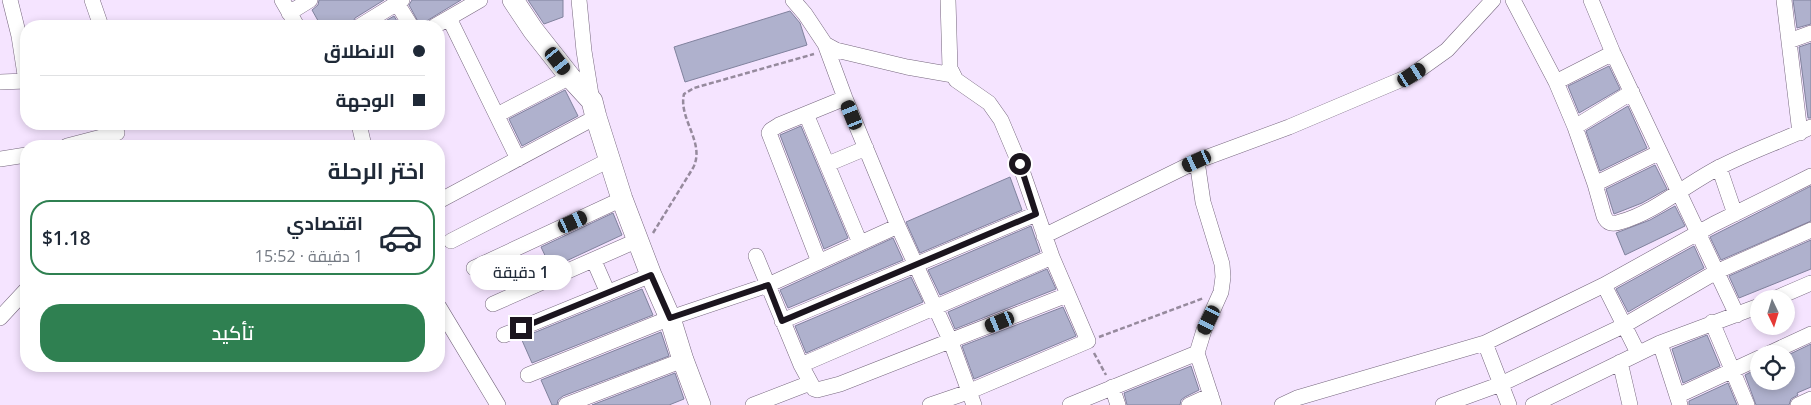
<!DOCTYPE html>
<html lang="ar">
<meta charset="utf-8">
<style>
:root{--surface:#fff;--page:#f6f6f7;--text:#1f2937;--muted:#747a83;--line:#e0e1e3;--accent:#2f8051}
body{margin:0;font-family:"Open Sans",Cairo,sans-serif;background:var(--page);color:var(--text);direction:rtl;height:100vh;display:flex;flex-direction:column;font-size:19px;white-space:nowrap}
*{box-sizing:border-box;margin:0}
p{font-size:16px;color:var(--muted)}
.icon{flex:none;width:28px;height:28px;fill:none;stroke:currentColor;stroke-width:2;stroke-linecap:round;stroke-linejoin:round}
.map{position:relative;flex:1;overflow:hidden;direction:ltr}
.side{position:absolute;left:20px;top:140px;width:425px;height:232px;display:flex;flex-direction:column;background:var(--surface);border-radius:20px;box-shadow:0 2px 8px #0003;direction:rtl}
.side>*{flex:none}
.banner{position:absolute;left:20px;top:20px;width:425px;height:110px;border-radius:20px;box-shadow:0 2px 8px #0003;direction:rtl;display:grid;align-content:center;height:110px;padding:0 20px;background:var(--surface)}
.needle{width:32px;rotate:176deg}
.tools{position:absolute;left:1750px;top:290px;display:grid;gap:10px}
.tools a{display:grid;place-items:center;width:45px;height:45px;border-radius:50%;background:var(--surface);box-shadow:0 2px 8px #0003;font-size:25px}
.end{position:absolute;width:22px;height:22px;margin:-11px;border:6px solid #1b151e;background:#fff;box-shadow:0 0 0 2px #fff}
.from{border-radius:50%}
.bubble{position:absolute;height:35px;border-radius:18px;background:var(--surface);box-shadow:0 2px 8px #0003;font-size:16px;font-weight:600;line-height:35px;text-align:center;direction:rtl}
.car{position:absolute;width:15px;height:30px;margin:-15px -8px;border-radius:6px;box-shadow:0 0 4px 1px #0007;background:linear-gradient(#222 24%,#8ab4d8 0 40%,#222 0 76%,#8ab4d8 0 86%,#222 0)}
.banner b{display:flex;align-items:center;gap:18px;height:48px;font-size:19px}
.banner b+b{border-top:1px solid var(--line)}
.banner i{width:12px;height:12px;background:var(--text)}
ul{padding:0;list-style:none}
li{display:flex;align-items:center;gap:15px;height:75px;margin:0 10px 8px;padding:0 10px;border:2px solid transparent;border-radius:20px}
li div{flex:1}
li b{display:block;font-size:19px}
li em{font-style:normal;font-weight:600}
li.selected{border-color:var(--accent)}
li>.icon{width:45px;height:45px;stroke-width:1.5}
h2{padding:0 20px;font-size:22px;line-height:60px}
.button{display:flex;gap:10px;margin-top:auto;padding:10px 20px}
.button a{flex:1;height:58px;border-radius:20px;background:var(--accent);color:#fff;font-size:20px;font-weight:600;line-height:58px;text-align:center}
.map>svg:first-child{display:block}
.building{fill:#afb1cd;stroke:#80829d}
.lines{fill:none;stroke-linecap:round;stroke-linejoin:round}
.street-casing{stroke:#76677e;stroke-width:16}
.secondary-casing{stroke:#76677e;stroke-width:22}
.path{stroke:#968a9d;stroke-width:2.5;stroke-dasharray:5 2.5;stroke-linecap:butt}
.street{stroke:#fff;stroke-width:15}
.secondary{stroke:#fff;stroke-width:21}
.route{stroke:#1b151e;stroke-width:6}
</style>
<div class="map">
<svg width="1811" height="405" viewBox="0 0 1811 405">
<rect width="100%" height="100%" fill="#f5e4ff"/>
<!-- building -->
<path class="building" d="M 319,0 L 384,0 L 355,18 L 351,26 L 321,26 L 312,10 L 318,5 Z
M 412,0 L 461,0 L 420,25 L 409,5 Z
M 528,0 L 563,0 L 563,17 L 544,24 Z
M 1793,0 L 1811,0 L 1811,24 L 1797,28 Z
M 790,11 L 800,23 L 807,45 L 685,82 L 674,47 Z
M 394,16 L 400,26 L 377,26 Z
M 1811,43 L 1811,118 L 1808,118 L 1799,47 Z
M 1609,66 L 1620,89 L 1579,113 L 1568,86 Z
M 565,90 L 578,116 L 522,146 L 509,119 Z
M 1628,106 L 1647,148 L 1600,171 L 1586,131 Z
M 801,126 L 848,238 L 824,249 L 780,135 Z
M 1655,165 L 1667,189 L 1642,203 L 1614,214 L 1606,189 Z
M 1010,177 L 1022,210 L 920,253 L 906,222 Z
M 1811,186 L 1811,221 L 1721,260 L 1710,237 Z
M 1675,206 L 1685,226 L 1625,255 L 1616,233 L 1650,220 Z
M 613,213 L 622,235 L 551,268 L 541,247 Z
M 1031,226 L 1040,252 L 940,295 L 928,270 Z
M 893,238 L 903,260 L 788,308 L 780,290 Z
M 1811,240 L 1811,269 L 1739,298 L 1729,276 Z
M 1694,246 L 1704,268 L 1628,312 L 1616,289 Z
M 1047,269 L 1056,289 L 955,329 L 948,312 Z
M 911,277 L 923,302 L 806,353 L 795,326 Z
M 642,289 L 653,315 L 532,363 L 521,338 Z
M 1063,307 L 1076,336 L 974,379 L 962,346 Z
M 661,332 L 669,356 L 563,396 L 558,400 L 557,405 L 552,405 L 541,380 Z
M 1707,335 L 1720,366 L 1683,383 L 1672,349 Z
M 1811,344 L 1811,387 L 1797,393 L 1798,395 L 1791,399 L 1789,405 L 1756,405 L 1745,375 L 1759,368 L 1759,381 L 1786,381 L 1786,356 Z
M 1191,366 L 1199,390 L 1185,397 L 1181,400 L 1180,405 L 1127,405 L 1124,393 Z
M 675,373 L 684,399 L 669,405 L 592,405 Z
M 1728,383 L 1737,405 L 1689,405 L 1689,401 Z"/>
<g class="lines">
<defs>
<path id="street" d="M 10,0 L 19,36 L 26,81
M 92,0 L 101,26
M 282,0 L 297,26
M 395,0 L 411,26
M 579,0 L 584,51 L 592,101
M 793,0 L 805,14 L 825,44 L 836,50 L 907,67 L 953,75
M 1513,0 L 1556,82 L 1575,127 L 1595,184 L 1604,216 C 1607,223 1612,225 1620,222 C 1656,212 1686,184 1720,167 C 1749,152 1781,141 1811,127
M 1591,0 L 1613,53 L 1737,315
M 1784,0 L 1800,133
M 289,13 L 310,0
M 449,18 L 518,159
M 360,26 L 402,0
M 435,26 L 480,0
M 1789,41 L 1811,33
M 825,44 L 845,98 L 898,226 L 951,342 L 974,405
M 0,82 L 26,81
M 1556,82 L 1613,53
M 806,114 L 860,243
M 497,115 L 570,77
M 359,124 L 364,146
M 1575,127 L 1632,92
M 67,146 L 117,133
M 0,159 L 26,155
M 1197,161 L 1203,202 L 1222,264 L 1223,277 L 1221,292 L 1204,330 L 1197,353 L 1214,405
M 828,164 L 866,148
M 1719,167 L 1735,214
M 1595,184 L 1660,152
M 439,201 L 596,117
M 1044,236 L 1197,161 L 1289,127 L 1412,75 L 1447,50 L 1493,0
M 451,241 L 609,160
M 756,256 L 801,365 L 814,389 L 817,390 L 840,384 L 1067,295
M 594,261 L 608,293
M 819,262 L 769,133 L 771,130 L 779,125 L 845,98
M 474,268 L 622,199
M 1604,285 L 1638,353
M 1774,299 L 1811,283
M 493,304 L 638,240
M 439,307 L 498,405
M 0,318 L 26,290
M 782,321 L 1036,214
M 1712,322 L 1747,405
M 504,335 L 651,275
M 1485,343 L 1509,405
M 1660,343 L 1680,405
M 1768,354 L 1811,334
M 1620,362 L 1630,405
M 801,365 L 1052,257
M 528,375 L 670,318 L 768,285 L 898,226
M 1112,387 L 1118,405
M 1677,396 L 1759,358
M 566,405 L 683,360
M 753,405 L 810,383
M 930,405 L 968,392 L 1088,341 L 1052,257 L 1020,165 L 1001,120 L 989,103 L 956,80 L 950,68 L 948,0
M 1070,405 L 1197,353
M 1189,405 L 1211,395
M 1282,405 L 1297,398 L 1485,343 L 1604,285 L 1714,224 L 1811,176
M 1443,405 L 1501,384 L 1623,326 L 1716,272 L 1811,230
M 1533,405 L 1660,343 L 1759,306
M 1798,405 L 1811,399"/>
<path id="secondary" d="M 513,0 L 533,30 L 570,77 L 592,101 L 596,117 L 622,199 L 651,275 L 670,318 L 683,360 L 700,405"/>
</defs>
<!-- street casing -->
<use href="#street" class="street-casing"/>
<!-- secondary casing -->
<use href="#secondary" class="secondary-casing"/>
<!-- path -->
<path class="path" d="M 653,233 L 693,168 C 706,143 678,119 684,94 L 694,88 L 814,54
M 1099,337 L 1204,298
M 1094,353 L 1106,375"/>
<!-- street -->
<use href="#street" class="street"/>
<!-- secondary -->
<use href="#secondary" class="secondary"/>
</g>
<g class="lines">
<!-- route -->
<path class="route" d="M 521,328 L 651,275 L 670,318 L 768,285 L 782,321 L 1036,214 L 1020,164"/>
</g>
</svg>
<div class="tools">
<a><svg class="needle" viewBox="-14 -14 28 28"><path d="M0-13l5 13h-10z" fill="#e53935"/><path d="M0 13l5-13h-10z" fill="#747a83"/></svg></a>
<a><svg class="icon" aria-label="locate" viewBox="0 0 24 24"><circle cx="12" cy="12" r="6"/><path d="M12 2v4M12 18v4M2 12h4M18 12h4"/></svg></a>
</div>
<i class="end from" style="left:1020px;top:164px"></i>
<i class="end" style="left:521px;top:328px"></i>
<div class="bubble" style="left:470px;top:255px;width:102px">1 دقيقة</div>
<i class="car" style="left:558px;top:61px;rotate:142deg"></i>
<i class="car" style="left:1412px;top:75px;rotate:57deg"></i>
<i class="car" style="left:852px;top:115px;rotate:338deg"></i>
<i class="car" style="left:1197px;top:161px;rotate:245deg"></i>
<i class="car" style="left:573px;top:222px;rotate:65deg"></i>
<i class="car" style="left:1209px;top:320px;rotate:206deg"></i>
<i class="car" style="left:1000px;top:322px;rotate:248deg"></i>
<div class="banner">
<b><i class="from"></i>الانطلاق</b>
<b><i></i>الوجهة</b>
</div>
<section class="side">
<h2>اختر الرحلة</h2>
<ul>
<li class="selected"><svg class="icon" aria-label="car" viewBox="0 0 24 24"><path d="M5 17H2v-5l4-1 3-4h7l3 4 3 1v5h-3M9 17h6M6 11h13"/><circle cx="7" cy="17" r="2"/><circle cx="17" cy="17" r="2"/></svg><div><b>اقتصادي</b><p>1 دقيقة · 15:52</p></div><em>$1.18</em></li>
</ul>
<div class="button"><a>تأكيد</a></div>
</section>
</div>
